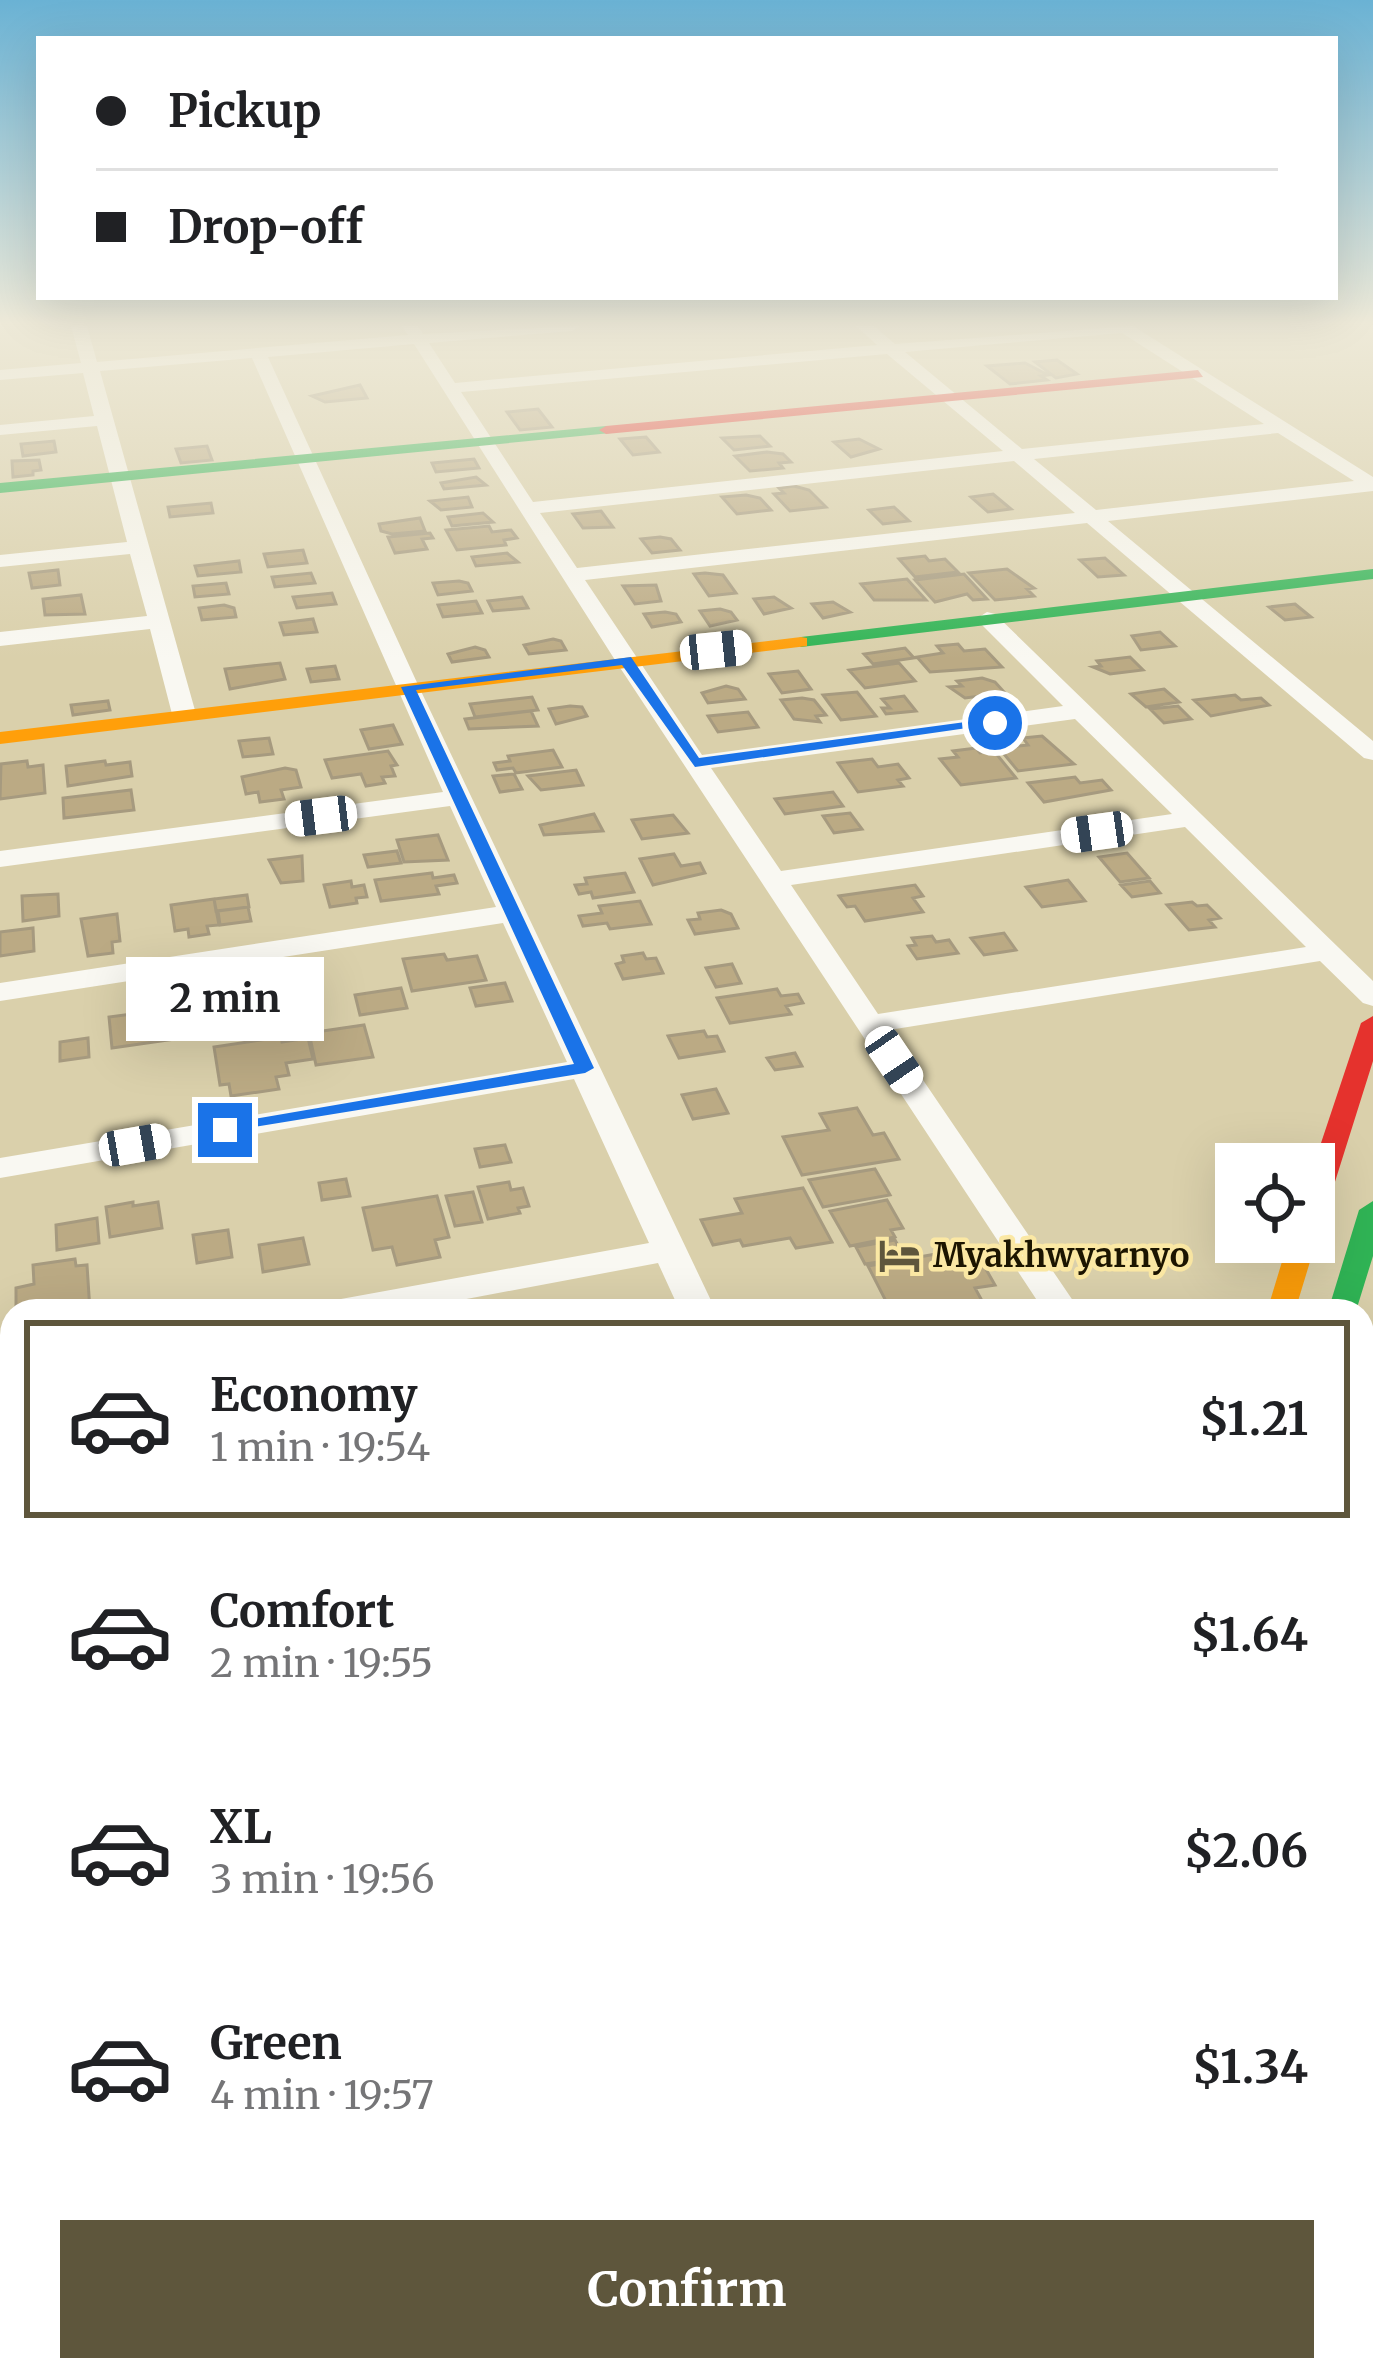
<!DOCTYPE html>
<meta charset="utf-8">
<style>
:root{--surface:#fff;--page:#f6f6f6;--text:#202124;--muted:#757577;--line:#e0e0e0;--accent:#5e563c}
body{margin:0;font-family:Merriweather,serif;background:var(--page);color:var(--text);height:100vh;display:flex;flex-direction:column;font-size:45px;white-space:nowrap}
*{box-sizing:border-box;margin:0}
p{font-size:39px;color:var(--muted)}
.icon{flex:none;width:66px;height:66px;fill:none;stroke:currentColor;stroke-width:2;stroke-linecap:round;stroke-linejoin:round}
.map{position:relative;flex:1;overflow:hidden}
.panel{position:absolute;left:0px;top:1299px;width:1374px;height:1083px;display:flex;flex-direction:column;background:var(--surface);border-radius:36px 36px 0 0;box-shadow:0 12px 48px #0002}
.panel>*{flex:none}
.hud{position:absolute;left:36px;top:36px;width:1302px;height:264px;border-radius:0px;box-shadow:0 12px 48px #0002;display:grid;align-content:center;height:264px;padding:0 60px;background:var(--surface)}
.fabs{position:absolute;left:1215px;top:1143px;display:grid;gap:24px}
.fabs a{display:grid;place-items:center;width:120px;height:120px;border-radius:0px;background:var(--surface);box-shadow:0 12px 48px #0002;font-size:60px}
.end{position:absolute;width:54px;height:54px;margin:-27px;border:15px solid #1a73e8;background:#fff;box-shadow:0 0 0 6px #fff}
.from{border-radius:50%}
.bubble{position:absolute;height:84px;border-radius:0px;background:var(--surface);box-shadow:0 12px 48px #0002;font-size:39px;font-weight:700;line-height:84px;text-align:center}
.car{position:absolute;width:36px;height:72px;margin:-36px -18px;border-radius:15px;box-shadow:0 0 9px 3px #0007;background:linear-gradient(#fff 24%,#345 0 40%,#fff 0 76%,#345 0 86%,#fff 0)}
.hud b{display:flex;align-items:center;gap:42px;height:114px;font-size:45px}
.hud b+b{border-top:3px solid var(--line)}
.hud i{width:30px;height:30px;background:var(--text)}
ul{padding:21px 0 0;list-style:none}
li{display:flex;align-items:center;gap:36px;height:198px;margin:0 24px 18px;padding:0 36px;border:6px solid transparent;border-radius:0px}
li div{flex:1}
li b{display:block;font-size:45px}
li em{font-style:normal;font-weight:700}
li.current{border-color:var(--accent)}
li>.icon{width:108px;height:108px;stroke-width:1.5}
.action{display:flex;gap:24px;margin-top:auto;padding:24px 60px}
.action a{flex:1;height:138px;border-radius:0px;background:var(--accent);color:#fff;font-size:48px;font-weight:700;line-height:138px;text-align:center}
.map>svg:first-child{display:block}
.building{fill:#bbaa84;stroke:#a69a7f;stroke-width:3}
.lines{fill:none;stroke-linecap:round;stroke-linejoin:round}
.street{fill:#f9f8f2;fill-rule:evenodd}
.fast{fill:#30b455;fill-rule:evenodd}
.slow{fill:#ff9f0a;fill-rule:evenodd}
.jam{fill:#e5322d;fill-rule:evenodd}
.route{fill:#1a73e8}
.labels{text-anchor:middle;stroke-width:9;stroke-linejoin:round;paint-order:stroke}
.poi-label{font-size:33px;font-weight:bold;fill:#1c1500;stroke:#fbe8a4;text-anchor:start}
</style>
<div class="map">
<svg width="1373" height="2380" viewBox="0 0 1373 2380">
<rect width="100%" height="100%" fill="#dad0ab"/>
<!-- building -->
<path class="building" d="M 1057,360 L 1077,374 L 1056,378 L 1035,362 Z
M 1025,363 L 1048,375 L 1041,376 L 1047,380 L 1010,384 L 987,366 Z
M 360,385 L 367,398 L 325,402 L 312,396 Z
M 538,409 L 552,427 L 520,430 L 507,412 Z
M 760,436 L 770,446 L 734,450 L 722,438 Z
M 646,437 L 659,452 L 633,455 L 620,439 Z
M 859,439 L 879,449 L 851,457 L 834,442 Z
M 54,441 L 56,452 L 23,456 L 21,444 Z
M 207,446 L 212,460 L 181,463 L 176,449 Z
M 767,452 L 783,454 L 791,462 L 779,463 L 783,468 L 750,471 L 735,456 Z
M 474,459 L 479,468 L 436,472 L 432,463 Z
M 39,460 L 41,470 L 33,471 L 33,475 L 13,477 L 12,461 Z
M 476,477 L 486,485 L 444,489 L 441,483 Z
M 794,486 L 809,490 L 826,507 L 790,511 L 774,494 L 784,493 L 779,488 Z
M 993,494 L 1011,509 L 988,512 L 971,497 Z
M 746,495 L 760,498 L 771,510 L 737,514 L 722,497 Z
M 468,497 L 472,507 L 441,510 L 430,501 Z
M 211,503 L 213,513 L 170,517 L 168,507 Z
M 894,507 L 909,521 L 883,524 L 869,510 Z
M 601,511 L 613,527 L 583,528 L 573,514 Z
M 483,513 L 493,522 L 452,526 L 448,517 Z
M 420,518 L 425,531 L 392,534 L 381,531 L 379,524 Z
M 489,526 L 492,532 L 511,530 L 517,538 L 504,540 L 506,545 L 457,550 L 446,530 Z
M 430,533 L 433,538 L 422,539 L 427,549 L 395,553 L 388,537 Z
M 660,537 L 671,539 L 680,550 L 652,553 L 641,539 Z
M 303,550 L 307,563 L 268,567 L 264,554 Z
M 507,553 L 518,562 L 476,566 L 472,557 Z
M 925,556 L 929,561 L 945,559 L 958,572 L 915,577 L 899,559 Z
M 1105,558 L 1124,575 L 1098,577 L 1080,560 Z
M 239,561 L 241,572 L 198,576 L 195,566 Z
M 1007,569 L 1034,588 L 1027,589 L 1034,596 L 995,600 L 969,573 Z
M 58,570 L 60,585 L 32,588 L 29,573 Z
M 311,573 L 315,583 L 275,587 L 272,577 Z
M 705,573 L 723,575 L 736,593 L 709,596 L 694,574 Z
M 964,574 L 987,599 L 973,600 L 967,594 L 935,602 L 915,580 Z
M 907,579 L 926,600 L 874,600 L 861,584 Z
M 459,581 L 468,583 L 472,591 L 438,595 L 433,583 Z
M 226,583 L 229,594 L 195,597 L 193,586 Z
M 656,585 L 661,601 L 635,604 L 623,586 Z
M 332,593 L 336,604 L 297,608 L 293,597 Z
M 81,595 L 85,614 L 45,615 L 43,599 Z
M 522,597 L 528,608 L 493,611 L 488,601 Z
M 774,597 L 791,608 L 764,614 L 754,599 Z
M 476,601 L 482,613 L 443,617 L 438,605 Z
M 833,602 L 850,612 L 823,618 L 812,604 Z
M 1295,604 L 1311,617 L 1285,620 L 1269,607 Z
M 224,605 L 234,608 L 236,617 L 202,620 L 199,608 Z
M 720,609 L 731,612 L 737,620 L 710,626 L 700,611 Z
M 665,612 L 676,614 L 681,622 L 652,627 L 644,614 Z
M 313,619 L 317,632 L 284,635 L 280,623 Z
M 1160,632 L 1175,646 L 1141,650 L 1132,636 Z
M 553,639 L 561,641 L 566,650 L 529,654 L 524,645 Z
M 958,644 L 964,651 L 985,649 L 1002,667 L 930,672 L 917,657 L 943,653 L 937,646 Z
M 475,647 L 485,650 L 489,657 L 452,662 L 448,654 Z
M 905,648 L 914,658 L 873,664 L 864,654 Z
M 1130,657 L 1143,670 L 1110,674 L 1093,667 L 1101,666 L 1097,661 Z
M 280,663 L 285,679 L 230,689 L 225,669 Z
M 899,663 L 915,681 L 865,688 L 849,670 Z
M 335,666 L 339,679 L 311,682 L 307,669 Z
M 798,671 L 811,689 L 782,693 L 769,674 Z
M 982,678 L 995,682 L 1005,693 L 965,698 L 949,687 L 962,686 L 957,681 Z
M 726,686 L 738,689 L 745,699 L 708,703 L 702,693 Z
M 1164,689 L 1179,702 L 1146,707 L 1131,694 Z
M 857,692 L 876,716 L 841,720 L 823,695 Z
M 1235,695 L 1241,700 L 1261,698 L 1269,705 L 1211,716 L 1194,700 Z
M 904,696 L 916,711 L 886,714 L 882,708 L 890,708 L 882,699 Z
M 532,697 L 538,710 L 475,717 L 470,704 Z
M 802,698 L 814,700 L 826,715 L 816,716 L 820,722 L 794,719 L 781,700 Z
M 108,701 L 110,710 L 73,715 L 71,705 Z
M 570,706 L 582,707 L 587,716 L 556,724 L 549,709 Z
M 1178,706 L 1191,719 L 1164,723 L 1150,709 Z
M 531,711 L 538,726 L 469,729 L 465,719 Z
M 748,712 L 758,727 L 718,732 L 708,716 Z
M 393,725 L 402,744 L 369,749 L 361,730 Z
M 1042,736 L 1074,764 L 1018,771 L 999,748 L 1028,745 L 1023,738 Z
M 269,738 L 273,754 L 243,757 L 239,741 Z
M 976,748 L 980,753 L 994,751 L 1016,778 L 961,785 L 940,759 L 958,757 L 953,751 Z
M 553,750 L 562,767 L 516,773 L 513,768 L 497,770 L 494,763 L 510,761 L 508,756 Z
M 388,751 L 397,765 L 391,766 L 395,776 L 382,777 L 385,783 L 366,786 L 361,774 L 332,778 L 325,760 Z
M 872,759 L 878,767 L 898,764 L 909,778 L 898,780 L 903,786 L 858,792 L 838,763 Z
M 27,761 L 28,767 L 43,765 L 45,793 L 0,799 L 1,764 Z
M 105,761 L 106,765 L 130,762 L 132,776 L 68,786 L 66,766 Z
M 285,768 L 296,770 L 301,787 L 281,790 L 284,799 L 260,802 L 258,792 L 246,794 L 242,777 Z
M 576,770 L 583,785 L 541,790 L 528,776 Z
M 514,774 L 522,789 L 500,792 L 493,776 Z
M 1075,777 L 1080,783 L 1102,780 L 1111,790 L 1044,802 L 1028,783 Z
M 131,790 L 134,810 L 64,818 L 63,798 Z
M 833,792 L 843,806 L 785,814 L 775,799 Z
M 850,813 L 862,829 L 834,833 L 823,816 Z
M 594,814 L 603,831 L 544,835 L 540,825 Z
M 673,815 L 688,833 L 642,839 L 632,820 Z
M 438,835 L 448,860 L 404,862 L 397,840 Z
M 397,851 L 401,863 L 368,867 L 364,855 Z
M 1127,853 L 1149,878 L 1120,882 L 1099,857 Z
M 674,854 L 681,866 L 700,863 L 705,873 L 653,885 L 640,859 Z
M 302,856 L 303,881 L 281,883 L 269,860 Z
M 432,873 L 433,878 L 454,875 L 457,883 L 436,886 L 439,894 L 381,901 L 375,880 Z
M 625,873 L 634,892 L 593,898 L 591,892 L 579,894 L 575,885 L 587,884 L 585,878 Z
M 1068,880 L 1085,901 L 1042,907 L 1026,887 Z
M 351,881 L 352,887 L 364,885 L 367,897 L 356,898 L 357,903 L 330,907 L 324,885 Z
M 1150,881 L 1160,893 L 1132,897 L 1121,885 Z
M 915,885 L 923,896 L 913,898 L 923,912 L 865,921 L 855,906 L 847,907 L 839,896 Z
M 58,894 L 59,916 L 23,921 L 22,896 Z
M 247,895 L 249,907 L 216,911 L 214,899 Z
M 214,899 L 219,925 L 207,926 L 209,934 L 189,937 L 188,929 L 175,931 L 171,905 Z
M 640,901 L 651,924 L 610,929 L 607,923 L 583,926 L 579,916 L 602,913 L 599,906 Z
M 1192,902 L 1197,906 L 1207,905 L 1220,918 L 1209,920 L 1215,927 L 1189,930 L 1167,905 Z
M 248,907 L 251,921 L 220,925 L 218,911 Z
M 721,910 L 731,914 L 738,928 L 695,934 L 688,920 L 700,919 L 698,913 Z
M 117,914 L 120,941 L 112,942 L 113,953 L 88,956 L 81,919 Z
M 33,928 L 34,951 L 0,956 L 0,932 Z
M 1004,933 L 1016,950 L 984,955 L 971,938 Z
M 932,936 L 936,942 L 949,940 L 958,953 L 917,959 L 908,946 L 916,945 L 912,938 Z
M 643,953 L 646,959 L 656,958 L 663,973 L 623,979 L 616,964 L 624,962 L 622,956 Z
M 444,954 L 447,960 L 477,956 L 486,980 L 412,991 L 403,959 Z
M 732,964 L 741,983 L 716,987 L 706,968 Z
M 505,983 L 512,1001 L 476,1006 L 470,988 Z
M 401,988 L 407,1008 L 360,1015 L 355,995 Z
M 777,989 L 781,996 L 798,994 L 803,1003 L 786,1006 L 791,1014 L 730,1023 L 717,998 Z
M 267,997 L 272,1023 L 209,1032 L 204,1006 Z
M 178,1008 L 182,1038 L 112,1048 L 109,1017 Z
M 364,1025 L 373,1057 L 316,1065 L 309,1033 Z
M 704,1031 L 707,1037 L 717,1036 L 724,1051 L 679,1058 L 668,1036 Z
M 281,1037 L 282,1042 L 308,1038 L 313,1059 L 286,1063 L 289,1075 L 276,1077 L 279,1089 L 231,1096 L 229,1084 L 220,1085 L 214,1047 Z
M 88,1038 L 89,1057 L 60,1061 L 60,1042 Z
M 795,1053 L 802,1066 L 775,1070 L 767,1058 Z
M 716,1089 L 728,1113 L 693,1119 L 682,1095 Z
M 857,1108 L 873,1135 L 884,1133 L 899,1159 L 802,1175 L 783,1137 L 829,1130 L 820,1114 Z
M 505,1145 L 511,1162 L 480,1167 L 475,1149 Z
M 875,1169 L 890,1195 L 823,1207 L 809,1180 Z
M 346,1179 L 350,1196 L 322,1200 L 319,1183 Z
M 509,1182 L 511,1190 L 523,1188 L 529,1206 L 518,1208 L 520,1213 L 488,1219 L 478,1187 Z
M 803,1188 L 832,1242 L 796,1248 L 790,1238 L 743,1246 L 740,1240 L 713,1245 L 701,1220 L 742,1213 L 735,1199 Z
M 473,1192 L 482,1222 L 455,1226 L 446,1196 Z
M 437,1196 L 449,1237 L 435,1240 L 440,1257 L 397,1265 L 392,1247 L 373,1250 L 363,1208 Z
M 887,1200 L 903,1228 L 891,1230 L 895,1237 L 850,1246 L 830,1211 Z
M 133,1202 L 133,1206 L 158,1202 L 162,1228 L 110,1237 L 106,1207 Z
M 97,1218 L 99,1243 L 57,1250 L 56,1225 Z
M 228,1230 L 232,1257 L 197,1263 L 193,1235 Z
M 303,1238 L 309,1264 L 263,1272 L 259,1245 Z
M 895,1240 L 905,1258 L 865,1264 L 856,1247 Z
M 953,1251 L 963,1268 L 983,1264 L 995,1285 L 975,1288 L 986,1308 L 891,1311 L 868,1266 Z
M 75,1259 L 76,1266 L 87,1265 L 90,1311 L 16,1311 L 16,1288 L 34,1284 L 33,1265 Z
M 5,2191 L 7,2279 L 0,2281 L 0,2193 Z
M 12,2299 L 12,2370 L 21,2370 L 21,2378 L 0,2380 L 0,2302 Z
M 921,2370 L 966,2370 L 970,2380 L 910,2380 L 908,2374 Z
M 976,2370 L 1025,2370 L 1029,2380 L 979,2380 Z
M 1059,2370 L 1104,2370 L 1108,2380 L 1062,2380 Z"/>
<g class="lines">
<!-- street -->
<path class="street" d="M 71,326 L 87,326 L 97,362 L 408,335 L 402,326 L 418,326 L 423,334 L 580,326 L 572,331 L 429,343 L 455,383 L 877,345 L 856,326 L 874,326 L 895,344 L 1133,326 L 1373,477 L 1373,491 L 1108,521 L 1373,741 L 1373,760 L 1364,758 L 1087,523 L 585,580 L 702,755 L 1063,706 L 976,619 L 987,612 L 995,614 L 1373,981 L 1373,1006 L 1363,1003 L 1320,961 L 889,1030 L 1080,1311 L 1044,1311 L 615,660 L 414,344 L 268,357 L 419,687 L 716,1311 L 680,1311 L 658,1263 L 403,1311 L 323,1311 L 328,1303 L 341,1299 L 649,1243 L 574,1079 L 0,1178 L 0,1158 L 567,1062 L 503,923 L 0,1001 L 0,983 L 496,907 L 450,806 L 0,867 L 0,851 L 443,792 L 252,358 L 100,371 L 196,714 L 192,719 L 184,721 L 172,714 L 150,629 L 0,646 L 0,632 L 147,616 L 130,554 L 0,567 L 0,555 L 127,542 L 97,426 L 0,435 L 0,425 L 94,416 L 83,373 L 0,380 L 0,370 L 81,363 ZM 1122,333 L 1264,424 L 1022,449 L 905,352 ZM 887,354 L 1003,451 L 533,502 L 461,392 ZM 1278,433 L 1354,481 L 1096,510 L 1034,459 ZM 1014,461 L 1075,513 L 577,568 L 540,513 ZM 1075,719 L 1172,814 L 781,871 L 711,768 ZM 1185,827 L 1306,947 L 878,1014 L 791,885 Z
M 12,1359 L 12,1385 L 0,1388 L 0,1362 Z
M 1373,1547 L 1373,1577 L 1362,1578 L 1362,1548 Z
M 12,1650 L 12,1684 L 0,1687 L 0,1653 Z
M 12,2033 L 12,2081 L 0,2084 L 0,2036 Z
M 624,2370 L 708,2370 L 704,2380 L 620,2380 Z
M 1162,2370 L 1218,2370 L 1222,2380 L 1166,2380 Z"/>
<!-- fast -->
<path class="fast" d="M 606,426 L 611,427 L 611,433 L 0,493 L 0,483 Z
M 1373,569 L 1373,579 L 801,647 L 792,642 L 801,637 Z
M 1373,1201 L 1373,1256 L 1356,1311 L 1328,1311 L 1359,1210 Z
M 1362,1939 L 1373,1943 L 1373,2001 L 1362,1997 Z"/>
<!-- slow -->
<path class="slow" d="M 801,637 L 807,638 L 807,646 L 0,744 L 0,732 Z
M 1314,1239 L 1316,1242 L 1295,1311 L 1267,1311 L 1288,1242 Z"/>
<!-- jam -->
<path class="jam" d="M 1198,370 L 1203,377 L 606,434 L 599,430 L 606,426 Z
M 1373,1016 L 1373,1061 L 1328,1204 L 1314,1212 L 1314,1164 L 1361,1023 Z
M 1362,1789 L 1373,1793 L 1373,1843 L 1362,1839 Z"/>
</g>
<!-- sky -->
<linearGradient id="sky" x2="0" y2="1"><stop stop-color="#6ab2d4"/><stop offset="0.49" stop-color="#eeead9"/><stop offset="1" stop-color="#eeead9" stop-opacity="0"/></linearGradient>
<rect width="1373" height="659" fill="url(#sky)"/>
<!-- route -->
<path class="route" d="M 631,657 L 699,758 L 995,718 L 1002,723 L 695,767 L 622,665 L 416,690 L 594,1068 L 585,1073 L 218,1133 L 216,1130 L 225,1124 L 574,1064 L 401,687 Z"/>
<!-- icons -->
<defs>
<symbol id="hotel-bare" viewBox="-9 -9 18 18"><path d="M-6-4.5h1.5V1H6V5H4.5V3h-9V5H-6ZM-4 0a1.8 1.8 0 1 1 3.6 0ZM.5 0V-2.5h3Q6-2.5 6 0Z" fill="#5e563c" stroke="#fbe8a4" stroke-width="2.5" paint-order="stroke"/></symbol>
</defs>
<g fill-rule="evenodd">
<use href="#hotel-bare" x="870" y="1226" width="59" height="59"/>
</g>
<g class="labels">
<!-- poi labels -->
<g class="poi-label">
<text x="933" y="1267">Myakhwyarnyo</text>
</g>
</g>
</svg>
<div class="fabs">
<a><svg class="icon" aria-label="locate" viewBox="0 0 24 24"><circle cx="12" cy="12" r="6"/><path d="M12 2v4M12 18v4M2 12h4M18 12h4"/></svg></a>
</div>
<i class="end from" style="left:995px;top:723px"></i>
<i class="end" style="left:225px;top:1130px"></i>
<div class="bubble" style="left:126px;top:957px;width:198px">2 min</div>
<i class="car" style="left:716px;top:650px;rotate:84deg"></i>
<i class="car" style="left:321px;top:816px;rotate:263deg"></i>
<i class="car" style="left:1097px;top:832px;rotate:262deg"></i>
<i class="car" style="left:894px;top:1060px;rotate:146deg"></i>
<i class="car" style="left:135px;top:1145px;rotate:80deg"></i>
<div class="hud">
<b><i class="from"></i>Pickup</b>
<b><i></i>Drop-off</b>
</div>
<section class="panel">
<ul>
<li class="current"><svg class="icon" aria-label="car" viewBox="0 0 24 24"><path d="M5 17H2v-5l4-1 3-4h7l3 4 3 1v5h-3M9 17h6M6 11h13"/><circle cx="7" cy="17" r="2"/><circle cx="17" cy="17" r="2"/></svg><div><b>Economy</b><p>1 min · 19:54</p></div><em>$1.21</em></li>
<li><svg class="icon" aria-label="car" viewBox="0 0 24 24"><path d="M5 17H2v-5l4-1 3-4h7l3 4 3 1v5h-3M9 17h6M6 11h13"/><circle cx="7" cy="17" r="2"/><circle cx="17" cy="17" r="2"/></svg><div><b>Comfort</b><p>2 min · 19:55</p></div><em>$1.64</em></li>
<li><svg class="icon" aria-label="car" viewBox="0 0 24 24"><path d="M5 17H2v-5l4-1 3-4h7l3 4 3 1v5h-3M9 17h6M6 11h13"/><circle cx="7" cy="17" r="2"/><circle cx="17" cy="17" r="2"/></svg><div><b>XL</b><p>3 min · 19:56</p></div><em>$2.06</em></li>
<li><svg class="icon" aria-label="car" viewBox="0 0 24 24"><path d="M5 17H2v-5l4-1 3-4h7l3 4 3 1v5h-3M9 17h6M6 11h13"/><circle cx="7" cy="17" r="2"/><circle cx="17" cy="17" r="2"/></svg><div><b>Green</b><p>4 min · 19:57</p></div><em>$1.34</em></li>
</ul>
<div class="action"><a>Confirm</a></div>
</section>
</div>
